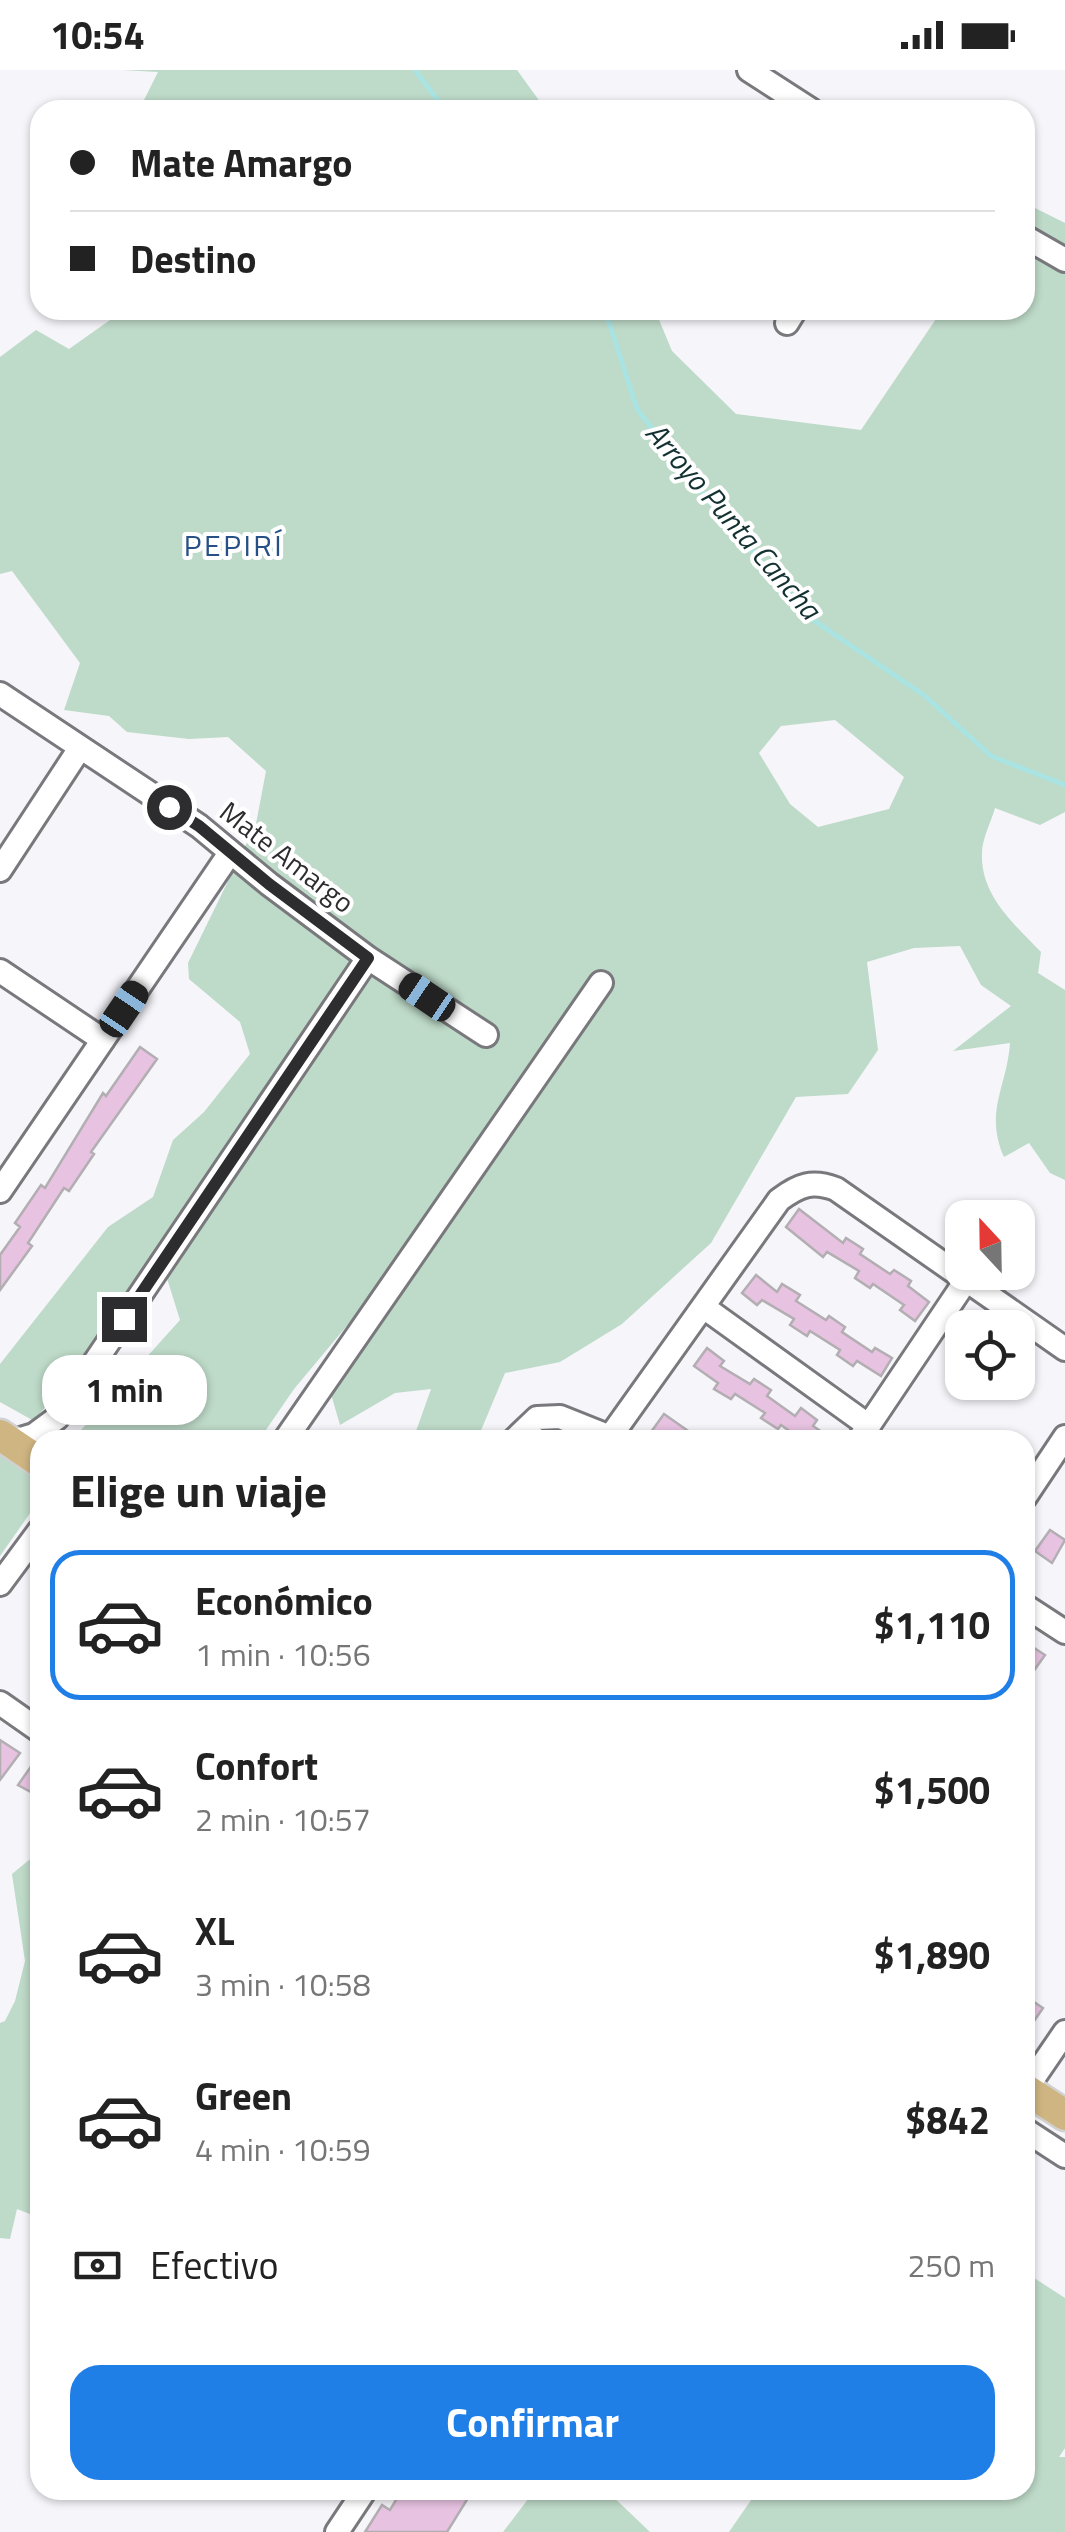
<!DOCTYPE html>
<html lang="es">
<meta charset="utf-8">
<style>
:root{--surface:#fff;--page:#f6f6f6;--text:#222;--muted:#767676;--line:#e0e0e0;--accent:#207ee7}
body{margin:0;font-family:"Titillium Web",sans-serif;background:var(--page);color:var(--text);height:100vh;display:flex;flex-direction:column;font-size:38px;white-space:nowrap}
*{box-sizing:border-box;margin:0}
p{font-size:32px;color:var(--muted)}
.icon{flex:none;width:55px;height:55px;fill:none;stroke:currentColor;stroke-width:2;stroke-linecap:round;stroke-linejoin:round}
.map{position:relative;flex:1;overflow:hidden}
.details{position:absolute;left:30px;top:1360px;width:1005px;height:1070px;display:flex;flex-direction:column;background:var(--surface);border-radius:30px;box-shadow:0 2px 8px #0004}
.details>*{flex:none}
.hud{position:absolute;left:30px;top:30px;width:1005px;height:220px;border-radius:30px;box-shadow:0 2px 8px #0004;display:grid;align-content:center;height:220px;padding:0 40px;background:var(--surface)}
.needle{width:65px;rotate:338deg}
.fabs{position:absolute;left:945px;top:1130px;display:grid;gap:20px}
.fabs a{display:grid;place-items:center;width:90px;height:90px;border-radius:20px;background:var(--surface);box-shadow:0 2px 8px #0004;font-size:50px}
.end{position:absolute;width:45px;height:45px;margin:-22px;border:12px solid #2d2c2e;background:#fff;box-shadow:0 0 0 5px #fff}
.from{border-radius:50%}
.bubble{position:absolute;height:70px;border-radius:30px;background:var(--surface);box-shadow:0 2px 8px #0004;font-size:32px;font-weight:700;line-height:70px;text-align:center}
.car{position:absolute;width:30px;height:60px;margin:-30px -15px;border-radius:12px;box-shadow:0 0 8px 2px #0007;background:linear-gradient(#222 24%,#8ab4d8 0 40%,#222 0 76%,#8ab4d8 0 86%,#222 0)}
.hud b{display:flex;align-items:center;gap:35px;height:95px;font-size:38px}
.hud b+b{border-top:2px solid var(--line)}
.hud i{width:25px;height:25px;background:var(--text)}
ul{padding:0;list-style:none}
li{display:flex;align-items:center;gap:30px;height:150px;margin:0 20px 15px;padding:0 20px;border:5px solid transparent;border-radius:30px}
li div{flex:1}
li b{display:block;font-size:38px}
li em{font-style:normal;font-weight:700}
li.current{border-color:var(--accent)}
li>.icon{width:90px;height:90px;stroke-width:1.5}
h2{padding:0 40px;font-size:45px;line-height:120px}
.pay{display:flex;align-items:center;gap:25px;height:110px;padding:0 40px;font-size:38px}
.pay p{margin-inline-start:auto}
.cta{display:flex;gap:20px;margin-top:auto;padding:20px 40px}
.cta a{flex:1;height:115px;border-radius:30px;background:var(--accent);color:#fff;font-size:40px;font-weight:700;line-height:115px;text-align:center}
.status{display:flex;justify-content:space-between;align-items:center;height:70px;padding:0 50px;background:var(--surface);direction:ltr}
.status svg{height:28px;fill:currentColor}
.map>svg:first-child{display:block}
.green{fill:#bedac8;fill-rule:evenodd}
.lines{fill:none;stroke-linecap:round;stroke-linejoin:round}
.stream{stroke:#a9e3e2;stroke-width:5}
.building{fill:#e7c2e1;stroke:#b2aeb2;stroke-width:2.5}
.minor-casing{stroke:#79787d;stroke-width:28}
.major-casing{stroke:#d1d1d1;stroke-width:35}
.minor{stroke:#fff;stroke-width:22}
.major{stroke:#cfb582;stroke-width:30}
.route{stroke:#2d2c2e;stroke-width:12}
.labels{text-anchor:middle;stroke-width:8;stroke-linejoin:round;paint-order:stroke}
.street-label{font-size:28px;fill:#2d2c2e;stroke:#fff}
.water-label{font-size:30px;font-style:italic;fill:#133131;stroke:#fff}
.neighbourhood-label{font-size:30px;letter-spacing:2.5px;fill:#275186;stroke:#fff}
</style>
<div class="status"><b>10:54</b><svg viewBox="0 0 49 12"><path d="M0 12V9h3v3zM5 12V6h3v6zM10 12V3h3v9zM15 12V0h3v12zM26 1h20v11H26zM47 4h2v5h-2z"/></svg></div>
<div class="map">
<svg width="1065" height="2462" viewBox="0 0 1065 2462">
<rect width="100%" height="100%" fill="#f6f5fa"/>
<!-- green -->
<path class="green" d="M 122,0 L 517,0 L 546,40 L 139,40 L 158,2 Z
M 1025,133 L 1065,153 L 1065,742 L 1040,755 L 995,738 C 991,752 982,769 982,783 C 980,825 1014,854 1041,882 L 1038,903 L 1065,920 L 1065,1110 L 1050,1103 L 1029,1073 L 1004,1087 C 984,1042 1007,1017 1010,973 L 953,981 L 1011,936 L 981,915 L 960,876 L 914,878 L 867,892 L 878,980 L 848,1024 L 796,1027 L 711,1173 L 622,1254 L 560,1292 L 505,1303 L 477,1370 L 419,1370 L 415,1364 L 431,1319 L 395,1323 L 340,1355 L 326,1307 L 350,1252 L 294,1319 L 259,1370 L 72,1370 L 180,1250 L 161,1189 L 34,1351 L 0,1332 L 0,1294 L 108,1157 L 153,1127 L 173,1070 L 204,1042 L 250,984 L 240,952 L 189,909 L 188,893 L 256,754 L 266,701 L 228,667 L 189,669 L 127,662 L 109,646 L 64,640 L 80,593 L 12,501 L 0,504 L 0,287 L 36,260 L 69,279 L 110,250 L 112,240 L 655,240 L 672,281 L 736,344 L 861,360 L 942,240 L 1025,240 ZM 835,650 L 904,707 L 889,739 L 818,757 L 790,734 L 759,683 L 781,656 Z
M 0,1377 L 40,1406 L 40,1429 L 0,1486 Z
M 40,1781 L 40,2148 L 17,2139 L 10,2169 L 0,2168 L 0,1953 L 5,1951 L 15,1931 L 25,1891 L 12,1804 Z
M 1025,2202 L 1065,2228 L 1065,2378 L 1059,2387 L 1065,2387 L 1065,2462 L 729,2462 L 758,2420 L 1025,2420 L 1025,2396 L 1031,2395 L 1025,2391 Z
M 535,2420 L 606,2420 L 650,2462 L 503,2462 Z"/>
<g class="lines">
<!-- stream -->
<path class="stream" d="M 415,0 L 445,40
M 605,240 L 637,339 L 716,440 L 812,549 L 925,626 L 991,686 L 1065,715"/>
</g>
<!-- building -->
<path class="building" d="M 140,977 L 157,989 L 91,1082 L 94,1084 L 69,1121 L 64,1118 L 28,1173 L 32,1176 L 0,1220 L 0,1185 L 20,1157 L 15,1153 L 41,1115 L 45,1118 L 103,1023 L 106,1026 Z
M 799,1139 L 843,1173 L 846,1168 L 863,1179 L 860,1184 L 890,1204 L 894,1200 L 911,1211 L 908,1216 L 929,1232 L 915,1251 L 900,1240 L 904,1235 L 873,1214 L 870,1218 L 855,1208 L 859,1201 L 827,1182 L 823,1187 L 786,1157 Z
M 756,1205 L 777,1222 L 782,1214 L 800,1225 L 796,1231 L 826,1250 L 829,1246 L 845,1257 L 842,1262 L 872,1282 L 875,1278 L 892,1288 L 881,1306 L 857,1291 L 853,1296 L 837,1285 L 840,1280 L 810,1261 L 807,1266 L 790,1255 L 794,1249 L 762,1230 L 757,1235 L 742,1223 Z
M 707,1278 L 724,1291 L 720,1296 L 750,1314 L 754,1309 L 771,1320 L 767,1326 L 795,1346 L 801,1338 L 817,1350 L 813,1356 L 834,1370 L 802,1370 L 781,1355 L 778,1359 L 761,1348 L 765,1343 L 735,1324 L 731,1329 L 714,1319 L 718,1313 L 694,1296 Z
M 664,1344 L 701,1370 L 662,1370 L 651,1362 Z
M 1050,1460 L 1065,1470 L 1052,1493 L 1035,1481 Z
M 1025,1572 L 1045,1585 L 1025,1613 Z
M 0,1670 L 20,1683 L 0,1710 Z
M 30,1698 L 40,1705 L 40,1727 L 18,1715 Z
M 1025,1926 L 1043,1938 L 1025,1964 Z
M 402,2420 L 473,2420 L 447,2462 L 365,2462 L 382,2435 L 390,2440 Z"/>
<g class="lines">
<defs>
<path id="minor" d="M 749,0 L 811,40
M 1025,167 L 1065,190
M 787,253 L 795,240
M 0,624 L 199,756 L 269,814 L 368,888 L 486,965
M 0,800 L 80,678
M 0,901 L 103,970
M 0,1121 L 230,783
M 705,1238 L 869,1356
M 285,1370 L 601,913
M 514,1370 L 537,1348 L 560,1347 L 610,1367 L 779,1130 C 799,1115 812,1110 836,1119 L 1065,1279
M 859,1370 L 967,1209
M 11,1372 L 34,1365 L 57,1348 L 368,888
M 1025,1427 L 1065,1367
M 0,1514 L 40,1460
M 1025,1536 L 1065,1562
M 0,1633 L 40,1661
M 1026,2019 L 1065,1962
M 1025,2060 L 1065,2086
M 337,2462 L 365,2420"/>
<path id="major" d="M 0,1365 L 40,1392
M 1025,2019 L 1065,2045"/>
</defs>
<!-- minor casing -->
<use href="#minor" class="minor-casing"/>
<!-- major casing -->
<use href="#major" class="major-casing"/>
<!-- minor -->
<use href="#minor" class="minor"/>
<!-- major -->
<use href="#major" class="major"/>
</g>
<g class="lines">
<!-- route -->
<path class="route" d="M 124,1249 L 368,888 L 269,814 L 199,756 L 169,737"/>
</g>
<g class="labels">
<!-- street labels -->
<g class="street-label">
<text transform="translate(287 787) rotate(38)" y="10">Mate Amargo</text>
</g>
<!-- water labels -->
<g class="water-label">
<text transform="translate(733 451) rotate(49)" y="10">Arroyo Punta Cancha</text>
</g>
<!-- neighbourhood labels -->
<g class="neighbourhood-label">
<text x="234" y="486">PEPIRÍ</text>
</g>
</g>
</svg>
<div class="fabs">
<a><svg class="needle" viewBox="-14 -14 28 28"><path d="M0-13l5 13h-10z" fill="#e53935"/><path d="M0 13l5-13h-10z" fill="#767676"/></svg></a>
<a><svg class="icon" aria-label="locate" viewBox="0 0 24 24"><circle cx="12" cy="12" r="6"/><path d="M12 2v4M12 18v4M2 12h4M18 12h4"/></svg></a>
</div>
<i class="end from" style="left:169px;top:737px"></i>
<i class="end" style="left:124px;top:1249px"></i>
<div class="bubble" style="left:42px;top:1285px;width:165px">1 min</div>
<i class="car" style="left:427px;top:927px;rotate:304deg"></i>
<i class="car" style="left:124px;top:939px;rotate:34deg"></i>
<div class="hud">
<b><i class="from"></i>Mate Amargo</b>
<b><i></i>Destino</b>
</div>
<section class="details">
<h2>Elige un viaje</h2>
<ul>
<li class="current"><svg class="icon" aria-label="car" viewBox="0 0 24 24"><path d="M5 17H2v-5l4-1 3-4h7l3 4 3 1v5h-3M9 17h6M6 11h13"/><circle cx="7" cy="17" r="2"/><circle cx="17" cy="17" r="2"/></svg><div><b>Económico</b><p>1 min · 10:56</p></div><em>$1,110</em></li>
<li><svg class="icon" aria-label="car" viewBox="0 0 24 24"><path d="M5 17H2v-5l4-1 3-4h7l3 4 3 1v5h-3M9 17h6M6 11h13"/><circle cx="7" cy="17" r="2"/><circle cx="17" cy="17" r="2"/></svg><div><b>Confort</b><p>2 min · 10:57</p></div><em>$1,500</em></li>
<li><svg class="icon" aria-label="car" viewBox="0 0 24 24"><path d="M5 17H2v-5l4-1 3-4h7l3 4 3 1v5h-3M9 17h6M6 11h13"/><circle cx="7" cy="17" r="2"/><circle cx="17" cy="17" r="2"/></svg><div><b>XL</b><p>3 min · 10:58</p></div><em>$1,890</em></li>
<li><svg class="icon" aria-label="car" viewBox="0 0 24 24"><path d="M5 17H2v-5l4-1 3-4h7l3 4 3 1v5h-3M9 17h6M6 11h13"/><circle cx="7" cy="17" r="2"/><circle cx="17" cy="17" r="2"/></svg><div><b>Green</b><p>4 min · 10:59</p></div><em>$842</em></li>
</ul>
<div class="pay"><svg class="icon" aria-label="cash" viewBox="0 0 24 24"><path d="M3 7h18v10H3z"/><circle cx="12" cy="12" r="2"/></svg>Efectivo<p>250 m</p></div>
<div class="cta"><a>Confirmar</a></div>
</section>
</div>
